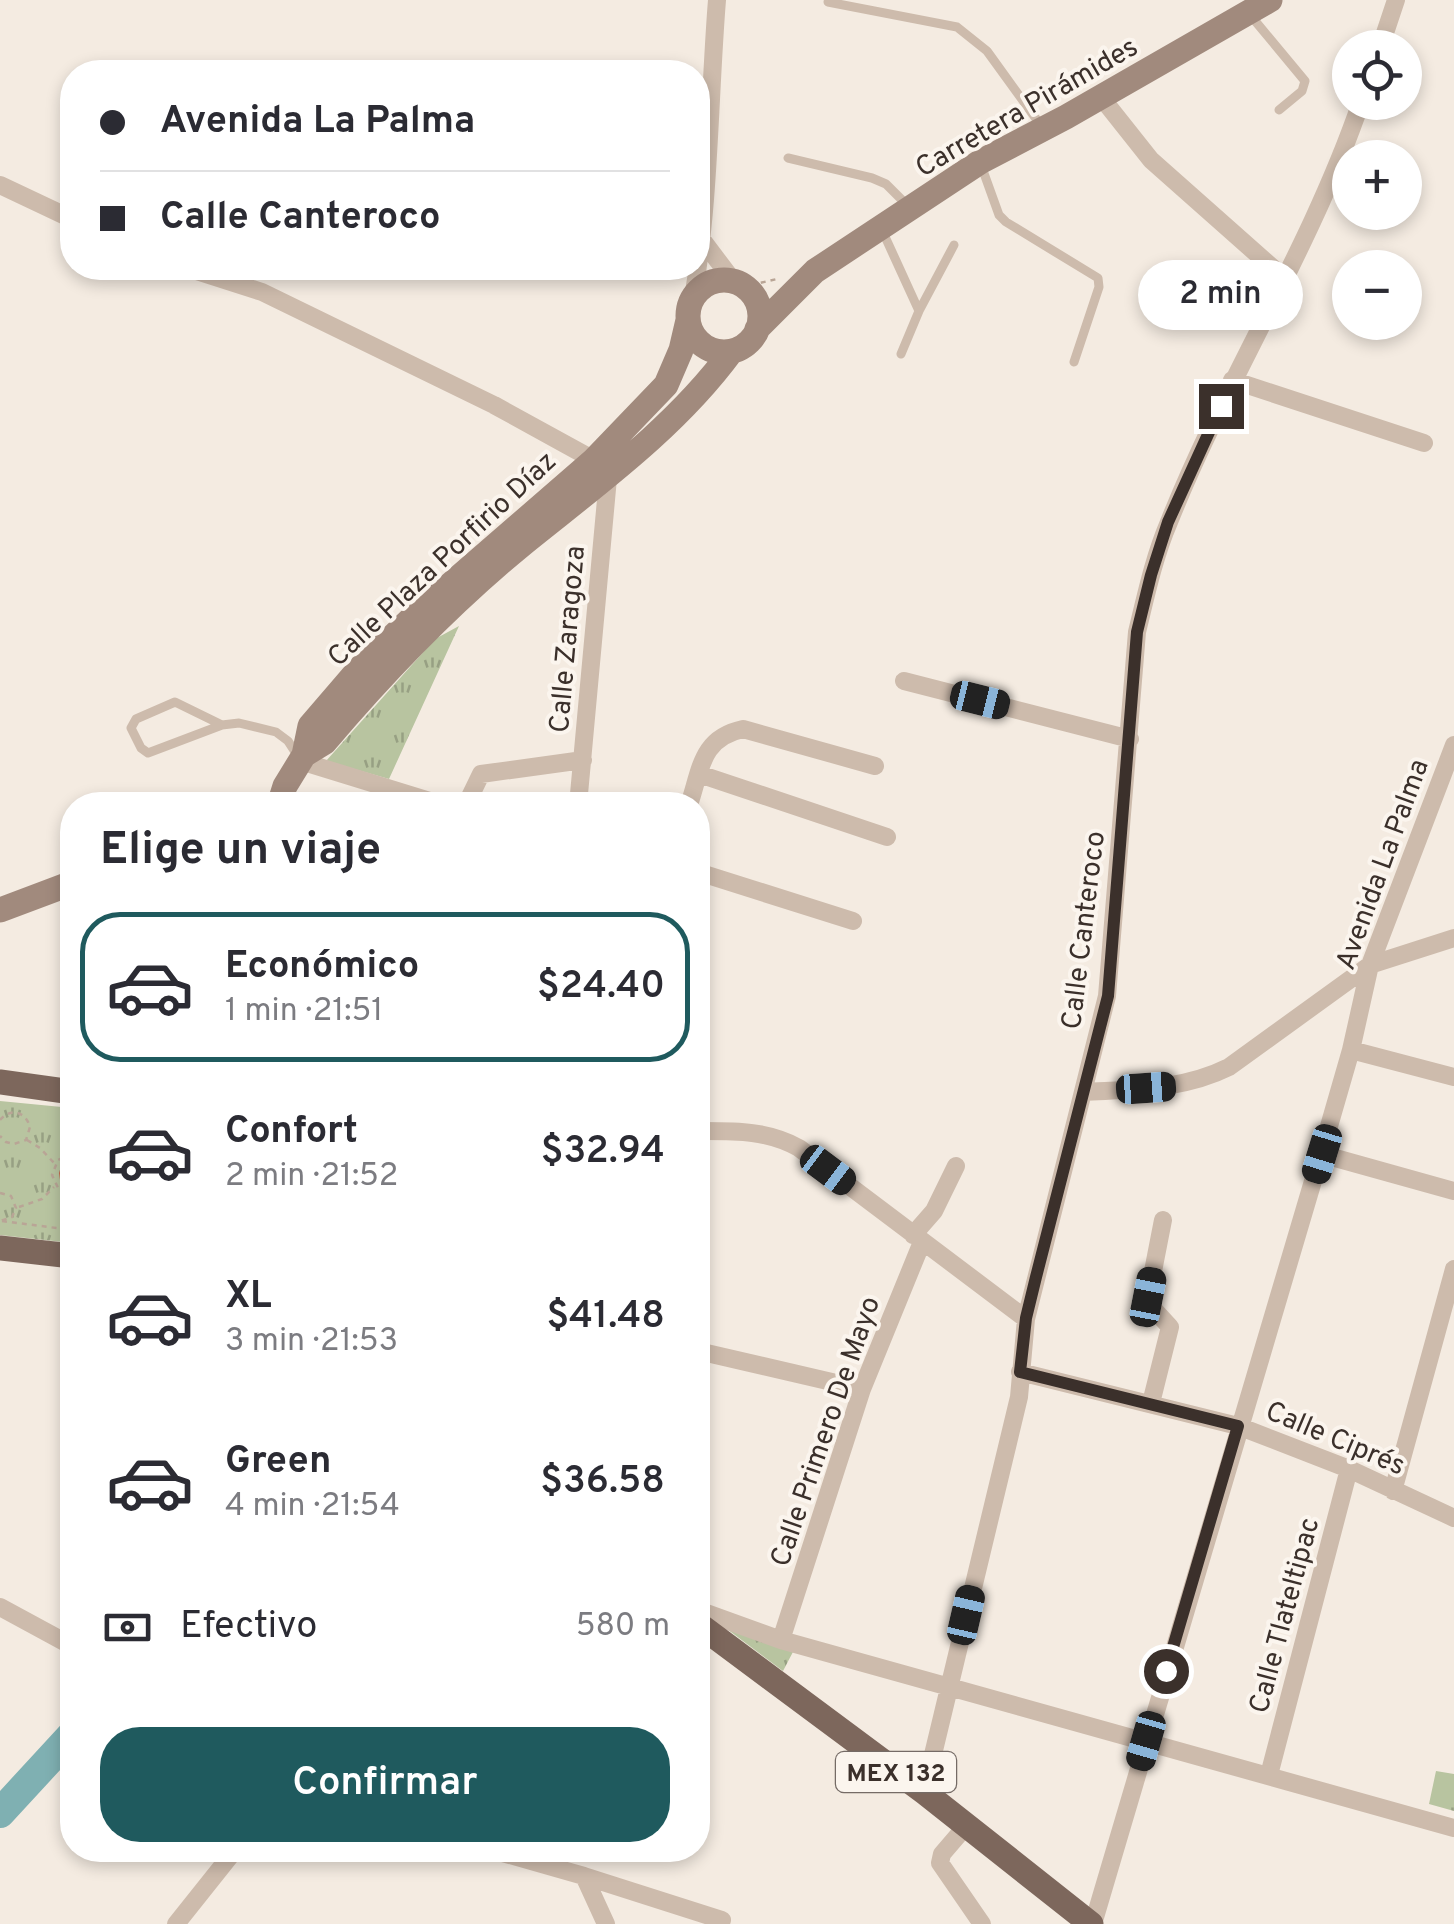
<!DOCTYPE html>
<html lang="es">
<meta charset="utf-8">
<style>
:root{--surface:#fff;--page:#f7f7f7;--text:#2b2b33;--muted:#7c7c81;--line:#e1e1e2;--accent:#1f5a5e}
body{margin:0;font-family:Overpass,sans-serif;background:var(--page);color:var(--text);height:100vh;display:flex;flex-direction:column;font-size:38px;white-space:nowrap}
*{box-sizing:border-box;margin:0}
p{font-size:32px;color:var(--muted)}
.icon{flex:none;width:55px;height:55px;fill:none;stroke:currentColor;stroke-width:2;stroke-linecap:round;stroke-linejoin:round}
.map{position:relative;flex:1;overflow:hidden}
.panel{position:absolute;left:60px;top:792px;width:650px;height:1070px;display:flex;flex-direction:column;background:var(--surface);border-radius:40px;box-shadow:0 5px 15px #0003}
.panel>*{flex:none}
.banner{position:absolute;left:60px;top:60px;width:650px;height:220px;border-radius:40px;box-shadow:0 5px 15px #0003;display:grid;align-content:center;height:220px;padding:0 40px;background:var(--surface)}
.buttons{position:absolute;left:1332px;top:30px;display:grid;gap:20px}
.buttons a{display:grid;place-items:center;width:90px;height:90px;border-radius:50%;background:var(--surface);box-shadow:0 5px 15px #0003;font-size:50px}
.end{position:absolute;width:45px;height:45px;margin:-22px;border:12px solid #3b302b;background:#fff;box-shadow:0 0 0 5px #fff}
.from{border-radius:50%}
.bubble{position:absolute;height:70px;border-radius:35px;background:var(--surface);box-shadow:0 5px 15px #0003;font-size:32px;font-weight:600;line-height:70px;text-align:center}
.car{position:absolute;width:30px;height:60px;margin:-30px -15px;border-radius:12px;box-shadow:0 0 8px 2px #0007;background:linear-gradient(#222 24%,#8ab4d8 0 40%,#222 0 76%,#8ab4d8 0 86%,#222 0)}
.banner b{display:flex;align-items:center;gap:35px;height:95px;font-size:38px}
.banner b+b{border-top:2px solid var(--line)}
.banner i{width:25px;height:25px;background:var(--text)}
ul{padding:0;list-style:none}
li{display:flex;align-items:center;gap:30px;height:150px;margin:0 20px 15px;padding:0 20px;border:5px solid transparent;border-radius:40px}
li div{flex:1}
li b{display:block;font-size:38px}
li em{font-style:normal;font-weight:600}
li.selected{border-color:var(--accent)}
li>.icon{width:90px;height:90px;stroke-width:1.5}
h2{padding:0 40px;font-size:45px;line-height:120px}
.pay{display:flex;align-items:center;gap:25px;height:110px;padding:0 40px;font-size:38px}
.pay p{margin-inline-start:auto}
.action{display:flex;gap:20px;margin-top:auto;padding:20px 40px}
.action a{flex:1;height:115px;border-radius:40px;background:var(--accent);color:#fff;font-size:40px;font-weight:600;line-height:115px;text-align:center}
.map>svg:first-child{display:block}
.park{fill:url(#park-tufts)}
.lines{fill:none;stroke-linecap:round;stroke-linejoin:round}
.river{stroke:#7fb0b2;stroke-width:30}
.building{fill:url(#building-back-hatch)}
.path{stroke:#b9a596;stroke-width:2.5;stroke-dasharray:5 5;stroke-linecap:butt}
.lane{stroke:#cdbbac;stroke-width:9}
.street{stroke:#cdbbac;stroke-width:18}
.secondary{stroke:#a18a7d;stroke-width:25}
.primary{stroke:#7d675c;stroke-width:25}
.route{stroke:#3b302b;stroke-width:12}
.labels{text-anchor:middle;stroke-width:8;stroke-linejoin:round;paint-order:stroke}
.shield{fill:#fbf5ee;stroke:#756b66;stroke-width:2.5}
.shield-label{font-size:25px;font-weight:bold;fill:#3b302b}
.street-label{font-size:28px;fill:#3b302b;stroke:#fbf5ee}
</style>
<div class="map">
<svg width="1454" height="1924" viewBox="0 0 1454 1924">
<defs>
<pattern id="park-tufts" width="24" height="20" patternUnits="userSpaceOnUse" patternTransform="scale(2.5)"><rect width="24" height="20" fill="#b8c4a0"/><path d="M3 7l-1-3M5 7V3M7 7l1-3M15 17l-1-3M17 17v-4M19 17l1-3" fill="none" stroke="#97a083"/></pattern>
<pattern id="building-back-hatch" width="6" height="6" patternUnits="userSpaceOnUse" patternTransform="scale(2.5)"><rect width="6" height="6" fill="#c8694b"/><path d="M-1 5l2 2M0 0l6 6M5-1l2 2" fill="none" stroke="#a4573f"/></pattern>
</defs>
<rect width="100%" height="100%" fill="#f4ebe1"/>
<!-- park -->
<path class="park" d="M 459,626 L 389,779 L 326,761 L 435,639 Z
M 0,1101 L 72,1108 L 72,1243 L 0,1235 Z
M 727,1629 L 794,1650 L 783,1671 Z
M 1436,1771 L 1454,1774 L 1454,1811 L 1429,1804 Z"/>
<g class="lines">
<!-- river -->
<path class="river" d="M 0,1813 L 72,1735"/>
</g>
<!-- building -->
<path class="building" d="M 69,1141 L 72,1142 L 72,1208 L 64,1208 L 59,1173 Z"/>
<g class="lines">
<!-- path -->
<path class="path" d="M 751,285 L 777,279
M 0,1120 C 11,1107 26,1112 30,1127 L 26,1140 L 14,1144 L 6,1142 L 0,1136
M 27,1140 L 40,1148 L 55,1164
M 72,1154 L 58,1160 L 52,1175 L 59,1190 L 72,1194
M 0,1193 L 11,1196 L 16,1208 L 12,1217 L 0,1221
M 19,1207 L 42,1199 L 54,1187
M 2,1221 L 72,1230"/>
<!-- lane -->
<path class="lane" d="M 828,2 L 957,27 L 987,51 L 1042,127
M 1251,16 L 1305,81 L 1302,91 L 1279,110
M 788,158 L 872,178 L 886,184 L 908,206
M 981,165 L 999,215 L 1006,222 L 1098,278 L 1099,287 L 1074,362
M 882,230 L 919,311 L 901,354
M 919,311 L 954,245
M 222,725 L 148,753 L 141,748 L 131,728 L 136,719 L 175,702 L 222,725 L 239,723 L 276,732 L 288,741 L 299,758"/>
<!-- street -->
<path class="street" d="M 1380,48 L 1396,0
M 1101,97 L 1151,160 L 1283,277
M 0,185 L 72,219
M 703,241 L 734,282
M 187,268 L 262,292 L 494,405 L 594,460 L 608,478 L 578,805
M 693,298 C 710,200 709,99 717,0
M 1232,380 L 1424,443
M 904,681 L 1130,739
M 300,761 L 443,805
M 699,774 L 887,837
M 466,805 L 481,774 L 583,760
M 689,805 C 701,769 701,738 743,729 L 875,766
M 698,872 L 853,921
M 1351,1050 L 1454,1077
M 1084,1092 C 1134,1089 1183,1090 1229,1067 L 1370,965 L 1454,938
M 698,1131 C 734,1131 767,1130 799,1148 L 1026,1319
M 1321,1154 L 1454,1191
M 913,1235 L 934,1211 L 956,1166
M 698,1351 L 862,1389
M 1020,1372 L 1238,1426 L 1349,1469 L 1454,1518
M 1151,1403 L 1170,1327 L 1147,1302 L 1163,1220
M 1393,1491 L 1454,1269
M 0,1607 L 72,1646
M 698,1610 L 781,1640 L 1454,1828
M 781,1640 L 862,1389 L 922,1242
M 1269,1775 L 1349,1469
M 924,1792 L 1019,1397 L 1026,1319 L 1107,996 L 1137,632 C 1146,595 1154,557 1169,522 C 1226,379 1311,248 1361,102
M 966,1826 L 942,1854 L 940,1863 L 982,1924
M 492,1850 L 584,1876 L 722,1920
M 584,1876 L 606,1924
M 176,1924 L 235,1850
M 1093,1924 L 1321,1154 L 1351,1050 L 1370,965 L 1454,745"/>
<!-- secondary -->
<path class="secondary" d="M688 316a36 36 0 1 1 72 0a36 36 0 1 1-72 0Z
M 757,329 L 815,271 L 980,162 L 1066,117 L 1270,0
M 304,755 L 325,742 C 386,670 451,603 524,543 C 597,484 675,428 731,352
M 279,805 L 285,786 L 304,755 L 310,726 L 359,669 L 413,617 L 594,460 L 666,385 L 681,350 L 688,320
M 0,910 L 72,883"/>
<!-- primary -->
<path class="primary" d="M 0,1082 L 72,1092
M 0,1248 L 72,1256
M 698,1624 L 924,1792 L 1091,1924"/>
</g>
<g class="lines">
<!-- route -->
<path class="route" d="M 1166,1671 L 1238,1426 L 1020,1372 L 1026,1318 L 1036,1277 L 1108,996 L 1137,632 L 1151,575 L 1168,522 L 1221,406"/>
</g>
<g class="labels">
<!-- shield labels -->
<rect class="shield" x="836" y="1752" width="120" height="40" rx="8"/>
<g class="shield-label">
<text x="896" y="1781">MEX 132</text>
</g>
<!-- street labels -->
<g class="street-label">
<text transform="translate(1026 106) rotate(-30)" y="10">Carretera Pirámides</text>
<text transform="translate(441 558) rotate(-43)" y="10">Calle Plaza Porfirio Díaz</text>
<text transform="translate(566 639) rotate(-85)" y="10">Calle Zaragoza</text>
<text transform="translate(1381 864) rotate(-70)" y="10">Avenida La Palma</text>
<text transform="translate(1082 930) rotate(-83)" y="10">Calle Canteroco</text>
<text transform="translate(824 1431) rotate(-71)" y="10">Calle Primero De Mayo</text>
<text transform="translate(1336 1437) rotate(23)" y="10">Calle Ciprés</text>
<text transform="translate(1283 1615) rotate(-75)" y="10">Calle Tlateltipac</text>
</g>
</g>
</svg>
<div class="buttons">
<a><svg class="icon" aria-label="locate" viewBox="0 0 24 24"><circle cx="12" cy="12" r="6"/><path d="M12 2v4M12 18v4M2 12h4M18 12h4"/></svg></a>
<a>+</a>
<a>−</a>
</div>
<i class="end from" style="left:1166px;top:1671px"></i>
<i class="end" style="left:1221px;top:406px"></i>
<div class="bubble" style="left:1138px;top:260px;width:165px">2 min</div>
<i class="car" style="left:980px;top:700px;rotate:104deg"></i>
<i class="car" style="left:1146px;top:1088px;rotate:86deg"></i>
<i class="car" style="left:1322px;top:1154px;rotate:197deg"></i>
<i class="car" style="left:828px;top:1170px;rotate:127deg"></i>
<i class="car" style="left:1148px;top:1297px;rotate:11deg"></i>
<i class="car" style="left:966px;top:1615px;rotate:13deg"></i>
<i class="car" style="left:1146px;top:1741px;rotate:196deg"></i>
<div class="banner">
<b><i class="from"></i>Avenida La Palma</b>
<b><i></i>Calle Canteroco</b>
</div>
<section class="panel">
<h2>Elige un viaje</h2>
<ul>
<li class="selected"><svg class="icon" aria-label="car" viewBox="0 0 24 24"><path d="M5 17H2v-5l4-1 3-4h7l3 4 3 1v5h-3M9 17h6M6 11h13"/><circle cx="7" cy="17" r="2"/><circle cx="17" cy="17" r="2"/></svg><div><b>Económico</b><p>1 min · 21:51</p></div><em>$24.40</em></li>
<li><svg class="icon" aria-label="car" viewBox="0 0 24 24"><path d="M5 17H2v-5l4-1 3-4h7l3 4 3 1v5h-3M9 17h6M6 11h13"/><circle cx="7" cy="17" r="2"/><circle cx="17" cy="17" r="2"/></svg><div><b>Confort</b><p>2 min · 21:52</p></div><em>$32.94</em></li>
<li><svg class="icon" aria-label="car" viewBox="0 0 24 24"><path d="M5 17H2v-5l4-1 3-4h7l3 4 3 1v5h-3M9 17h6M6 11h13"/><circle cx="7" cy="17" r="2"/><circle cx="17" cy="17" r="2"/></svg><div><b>XL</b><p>3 min · 21:53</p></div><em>$41.48</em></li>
<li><svg class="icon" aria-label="car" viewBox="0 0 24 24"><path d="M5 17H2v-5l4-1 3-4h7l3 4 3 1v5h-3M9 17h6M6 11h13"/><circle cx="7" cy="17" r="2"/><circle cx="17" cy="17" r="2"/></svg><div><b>Green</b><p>4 min · 21:54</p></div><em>$36.58</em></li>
</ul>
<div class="pay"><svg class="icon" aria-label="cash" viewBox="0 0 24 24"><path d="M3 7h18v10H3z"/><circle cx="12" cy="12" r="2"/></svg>Efectivo<p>580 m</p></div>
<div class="action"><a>Confirmar</a></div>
</section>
</div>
